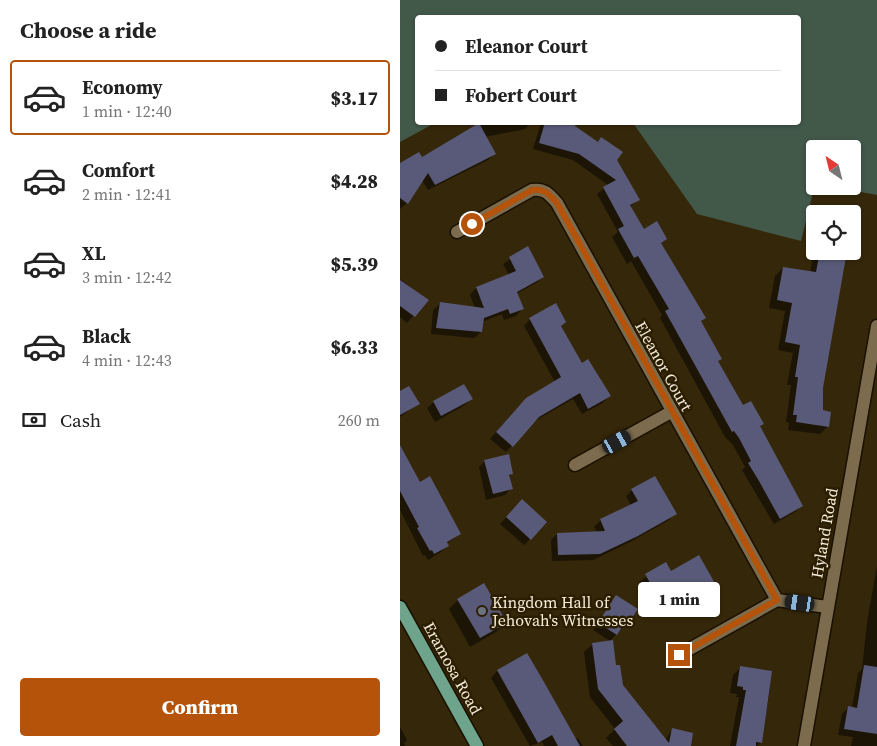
<!DOCTYPE html>
<meta charset="utf-8">
<style>
:root{--surface:#fff;--page:#f6f6f6;--text:#222;--muted:#767676;--line:#e0e0e0;--accent:#b45309}
body{margin:0;font-family:"Source Serif 4",serif;background:var(--page);color:var(--text);height:100vh;display:flex;flex-direction:column;font-size:19px;white-space:nowrap}
*{box-sizing:border-box;margin:0}
p{font-size:16px;color:var(--muted)}
.icon{flex:none;width:28px;height:28px;fill:none;stroke:currentColor;stroke-width:2;stroke-linecap:round;stroke-linejoin:round}
.map{position:relative;flex:1;overflow:hidden}
.panel{display:flex;flex-direction:column;background:var(--surface);width:400px}
.panel>*{flex:none}
.hud{position:absolute;left:15px;top:15px;width:386px;height:110px;border-radius:5px;box-shadow:0 1px 4px #0004;display:grid;align-content:center;height:110px;padding:0 20px;background:var(--surface)}
.needle{width:32px;rotate:325deg}
.buttons{position:absolute;left:406px;top:140px;display:grid;gap:10px}
.buttons a{display:grid;place-items:center;width:55px;height:55px;border-radius:5px;background:var(--surface);box-shadow:0 1px 4px #0004;font-size:25px}
.end{position:absolute;width:22px;height:22px;margin:-11px;border:6px solid #b45309;background:#fff;box-shadow:0 0 0 2px #fff}
.from{border-radius:50%}
.bubble{position:absolute;height:35px;border-radius:5px;background:var(--surface);box-shadow:0 1px 4px #0004;font-size:16px;font-weight:800;line-height:35px;text-align:center}
.car{position:absolute;width:15px;height:30px;margin:-15px -8px;border-radius:6px;box-shadow:0 0 4px 1px #0007;background:linear-gradient(#222 24%,#8ab4d8 0 40%,#222 0 76%,#8ab4d8 0 86%,#222 0)}
.hud b{display:flex;align-items:center;gap:18px;height:48px;font-size:19px}
.hud b+b{border-top:1px solid var(--line)}
.hud i{width:12px;height:12px;background:var(--text)}
ul{padding:0;list-style:none}
li{display:flex;align-items:center;gap:15px;height:75px;margin:0 10px 8px;padding:0 10px;border:2px solid transparent;border-radius:5px}
li div{flex:1}
li b{display:block;font-size:19px}
li em{font-style:normal;font-weight:800}
li.on{border-color:var(--accent)}
li>.icon{width:45px;height:45px;stroke-width:1.5}
h2{padding:0 20px;font-size:22px;line-height:60px}
.pay{display:flex;align-items:center;gap:12px;height:55px;padding:0 20px;font-size:19px}
.pay p{margin-inline-start:auto}
.button{display:flex;gap:10px;margin-top:auto;padding:10px 20px}
.button a{flex:1;height:58px;border-radius:5px;background:var(--accent);color:#fff;font-size:20px;font-weight:800;line-height:58px;text-align:center}
main{display:flex;flex:1;min-height:0}
.map>svg:first-child{display:block}
.green{fill:#425849}
.shadow{fill:#0007}
.building{fill:#595a79}
.lines{fill:none;stroke-linecap:round;stroke-linejoin:round}
.minor-casing{stroke:#1a1000;stroke-width:15}
.major-casing{stroke:#1a1000;stroke-width:15}
.minor{stroke:#7c6c4d;stroke-width:12}
.major{stroke:#6ea48b;stroke-width:12}
.route{stroke:#b45309;stroke-width:6}
.worship-dot{fill:#6b7280;stroke:#2b1e00;stroke-width:2}
.labels{text-anchor:middle;stroke-width:5;stroke-linejoin:round;paint-order:stroke}
.street-label{font-size:16px;fill:#f5ecdb;stroke:#2b1e00}
.poi-label{font-size:16px;fill:#f5ecdb;stroke:#2b1e00;text-anchor:start}
</style>
<main>
<section class="panel">
<h2>Choose a ride</h2>
<ul>
<li class="on"><svg class="icon" aria-label="car" viewBox="0 0 24 24"><path d="M5 17H2v-5l4-1 3-4h7l3 4 3 1v5h-3M9 17h6M6 11h13"/><circle cx="7" cy="17" r="2"/><circle cx="17" cy="17" r="2"/></svg><div><b>Economy</b><p>1 min · 12:40</p></div><em>$3.17</em></li>
<li><svg class="icon" aria-label="car" viewBox="0 0 24 24"><path d="M5 17H2v-5l4-1 3-4h7l3 4 3 1v5h-3M9 17h6M6 11h13"/><circle cx="7" cy="17" r="2"/><circle cx="17" cy="17" r="2"/></svg><div><b>Comfort</b><p>2 min · 12:41</p></div><em>$4.28</em></li>
<li><svg class="icon" aria-label="car" viewBox="0 0 24 24"><path d="M5 17H2v-5l4-1 3-4h7l3 4 3 1v5h-3M9 17h6M6 11h13"/><circle cx="7" cy="17" r="2"/><circle cx="17" cy="17" r="2"/></svg><div><b>XL</b><p>3 min · 12:42</p></div><em>$5.39</em></li>
<li><svg class="icon" aria-label="car" viewBox="0 0 24 24"><path d="M5 17H2v-5l4-1 3-4h7l3 4 3 1v5h-3M9 17h6M6 11h13"/><circle cx="7" cy="17" r="2"/><circle cx="17" cy="17" r="2"/></svg><div><b>Black</b><p>4 min · 12:43</p></div><em>$6.33</em></li>
</ul>
<div class="pay"><svg class="icon" aria-label="cash" viewBox="0 0 24 24"><path d="M3 7h18v10H3z"/><circle cx="12" cy="12" r="2"/></svg>Cash<p>260 m</p></div>
<div class="button"><a>Confirm</a></div>
</section>
<div class="map">
<svg width="477" height="746" viewBox="0 0 477 746">
<rect width="100%" height="100%" fill="#352709"/>
<!-- green -->
<path class="green" d="M 0,0 L 477,0 L 477,195 L 429,186 L 452,186 L 452,149 L 415,149 L 415,184 L 401,241 L 297,214 L 233,123 L 399,122 L 399,18 L 18,18 L 18,122 L 35,123 L 0,142 Z"/>
<!-- shadow -->
<path class="shadow" d="M 79,122 L 131,122 L 125,129 L 85,137 L 94,154 L 88,160 L 28,190 L 22,180 L 7,203 L 0,209 L 0,167 L 21,159 L 80,125 Z
M 143,122 L 175,122 L 174,127 L 216,160 L 238,200 L 230,207 L 243,230 L 265,239 L 260,244 L 304,318 L 300,323 L 317,362 L 343,406 L 359,427 L 401,506 L 395,512 L 374,524 L 342,470 L 345,467 L 333,445 L 325,437 L 260,318 L 262,315 L 231,261 L 227,264 L 212,237 L 218,232 L 197,194 L 208,185 L 173,160 L 133,149 L 140,126 Z
M 429,207 L 452,212 L 452,214 L 422,214 Z
M 415,246 L 415,251 L 446,251 L 422,388 L 422,412 L 428,426 L 420,434 L 388,430 L 389,423 L 386,422 L 391,385 L 387,385 L 393,353 L 378,350 L 385,311 L 369,308 L 375,276 L 383,268 L 410,273 Z
M 127,248 L 143,277 L 136,283 L 116,294 L 122,309 L 116,316 L 104,320 L 102,314 L 82,322 L 81,332 L 74,338 L 31,334 L 33,310 L 40,304 L 75,308 L 70,295 L 76,288 L 109,275 L 103,264 Z
M 0,279 L 27,300 L 7,323 L 0,317 Z
M 130,319 L 165,322 L 160,327 L 181,365 L 209,396 L 203,403 L 182,414 L 173,399 L 133,422 L 106,452 L 90,439 L 119,406 L 155,382 L 124,326 Z
M 0,392 L 18,404 L 0,417 Z
M 71,399 L 65,405 L 35,422 L 27,408 L 34,402 Z
M 0,448 L 19,483 L 60,534 L 46,544 L 47,546 L 41,552 L 28,560 L 25,555 L 23,556 L 0,510 Z
M 85,461 L 112,473 L 109,477 L 111,488 L 105,495 L 86,500 L 79,467 Z
M 232,490 L 275,513 L 269,520 L 230,542 L 193,560 L 152,561 L 151,540 L 157,534 L 197,532 L 194,527 L 201,520 L 231,506 L 226,496 Z
M 115,508 L 130,539 L 124,545 L 100,524 Z
M 265,564 L 270,573 L 315,586 L 291,603 L 285,592 L 255,609 L 239,582 Z
M 477,566 L 477,746 L 451,746 L 453,737 L 438,735 L 442,714 L 448,708 L 452,708 L 458,673 L 462,669 L 467,622 Z
M 216,597 L 227,623 L 210,641 L 193,630 Z
M 58,600 L 105,623 L 96,632 L 70,647 L 49,609 Z
M 193,644 L 215,667 L 242,746 L 213,746 L 206,738 L 215,729 L 190,697 L 184,652 Z
M 126,654 L 175,740 L 178,738 L 183,746 L 144,746 L 142,742 L 130,746 L 91,678 L 97,671 Z
M 341,667 L 370,688 L 361,743 L 357,746 L 330,746 L 339,697 L 336,697 L 337,694 L 330,693 L 333,675 Z
M 0,727 L 7,740 L 4,743 L 5,746 L 0,746 Z
M 272,730 L 289,746 L 254,746 L 265,740 Z"/>
<!-- building -->
<path class="building" d="M 145,122 L 176,122 L 175,126 L 198,142 L 201,137 L 223,152 L 217,160 L 240,200 L 230,205 L 244,229 L 257,221 L 267,239 L 261,243 L 306,318 L 301,321 L 322,359 L 318,361 L 343,405 L 351,401 L 364,424 L 360,426 L 403,506 L 380,519 L 359,481 L 348,463 L 351,461 L 339,438 L 334,431 L 332,432 L 265,311 L 269,309 L 238,256 L 234,258 L 218,229 L 224,226 L 203,187 L 216,180 L 179,154 L 139,143 Z
M 79,123 L 96,154 L 35,185 L 28,173 L 8,204 L 0,198 L 0,163 L 19,152 L 22,157 Z
M 128,246 L 144,277 L 117,292 L 124,309 L 110,314 L 108,309 L 84,318 L 82,332 L 36,328 L 40,302 L 84,308 L 76,287 L 116,271 L 109,257 Z
M 420,251 L 447,251 L 423,388 L 423,410 L 431,412 L 429,427 L 396,422 L 397,415 L 393,415 L 398,377 L 395,377 L 400,345 L 385,342 L 392,303 L 377,300 L 383,267 L 416,272 Z
M 0,280 L 29,300 L 15,317 L 0,306 Z
M 156,303 L 166,322 L 161,326 L 182,363 L 188,359 L 211,396 L 188,409 L 180,393 L 139,417 L 113,447 L 96,432 L 126,398 L 161,377 L 129,318 Z
M 64,384 L 73,399 L 41,416 L 33,401 Z
M 9,386 L 20,404 L 0,415 L 0,391 Z
M 0,445 L 20,482 L 30,476 L 61,534 L 47,542 L 49,546 L 34,554 L 32,550 L 30,551 L 17,528 L 19,527 L 0,491 Z
M 109,454 L 113,474 L 109,475 L 113,489 L 93,494 L 84,460 Z
M 255,476 L 277,514 L 238,536 L 200,554 L 158,555 L 157,533 L 205,531 L 200,519 L 238,501 L 231,489 Z
M 122,499 L 147,522 L 131,540 L 106,517 Z
M 299,555 L 317,587 L 298,598 L 291,586 L 262,604 L 245,574 L 266,562 L 271,571 Z
M 84,583 L 107,623 L 80,638 L 57,599 Z
M 216,595 L 238,609 L 228,624 L 225,622 L 217,635 L 198,623 Z
M 213,640 L 216,665 L 220,665 L 223,685 L 269,743 L 272,728 L 293,733 L 291,746 L 227,746 L 214,729 L 223,721 L 198,689 L 192,643 Z
M 127,653 L 144,682 L 180,746 L 158,746 L 152,735 L 138,743 L 97,670 Z
M 464,665 L 477,667 L 477,734 L 444,729 L 448,706 L 457,708 Z
M 340,666 L 372,671 L 362,743 L 356,742 L 356,746 L 336,746 L 346,690 L 343,690 L 343,687 L 337,686 Z"/>
<g class="lines">
<defs>
<path id="minor" d="M 57,232 L 132,190 C 144,188 149,194 157,203 L 377,600
M 175,465 L 271,412
M 377,600 L 427,607
M 279,655 L 377,600
M 404,746 L 477,326"/>
<path id="major" d="M 0,607 L 77,746"/>
</defs>
<!-- minor casing -->
<use href="#minor" class="minor-casing"/>
<!-- major casing -->
<use href="#major" class="major-casing"/>
<!-- minor -->
<use href="#minor" class="minor"/>
<!-- major -->
<use href="#major" class="major"/>
</g>
<g class="lines">
<!-- route -->
<path class="route" d="M 72,224 L 132,190 C 144,188 149,194 157,203 L 377,600 L 279,655"/>
</g>
<!-- markers -->
<circle class="worship-dot" cx="82" cy="611" r="5"/>
<g class="labels">
<!-- street labels -->
<g class="street-label">
<text transform="translate(264 366) rotate(61)" y="6">Eleanor Court</text>
<text transform="translate(424 533) rotate(-80)" y="6">Hyland Road</text>
<text transform="translate(53 668) rotate(61)" y="6">Eramosa Road</text>
</g>
<!-- poi labels -->
<g class="poi-label">
<text x="92" y="608">Kingdom Hall of<tspan x="92" dy="18">Jehovah's Witnesses</tspan></text>
</g>
</g>
</svg>
<div class="buttons">
<a><svg class="needle" viewBox="-14 -14 28 28"><path d="M0-13l5 13h-10z" fill="#e53935"/><path d="M0 13l5-13h-10z" fill="#767676"/></svg></a>
<a><svg class="icon" aria-label="locate" viewBox="0 0 24 24"><circle cx="12" cy="12" r="6"/><path d="M12 2v4M12 18v4M2 12h4M18 12h4"/></svg></a>
</div>
<i class="end from" style="left:72px;top:224px"></i>
<i class="end" style="left:279px;top:655px"></i>
<div class="bubble" style="left:238px;top:582px;width:82px">1 min</div>
<i class="car" style="left:217px;top:442px;rotate:61deg"></i>
<i class="car" style="left:400px;top:603px;rotate:278deg"></i>
<div class="hud">
<b><i class="from"></i>Eleanor Court</b>
<b><i></i>Fobert Court</b>
</div>
</div>
</main>
